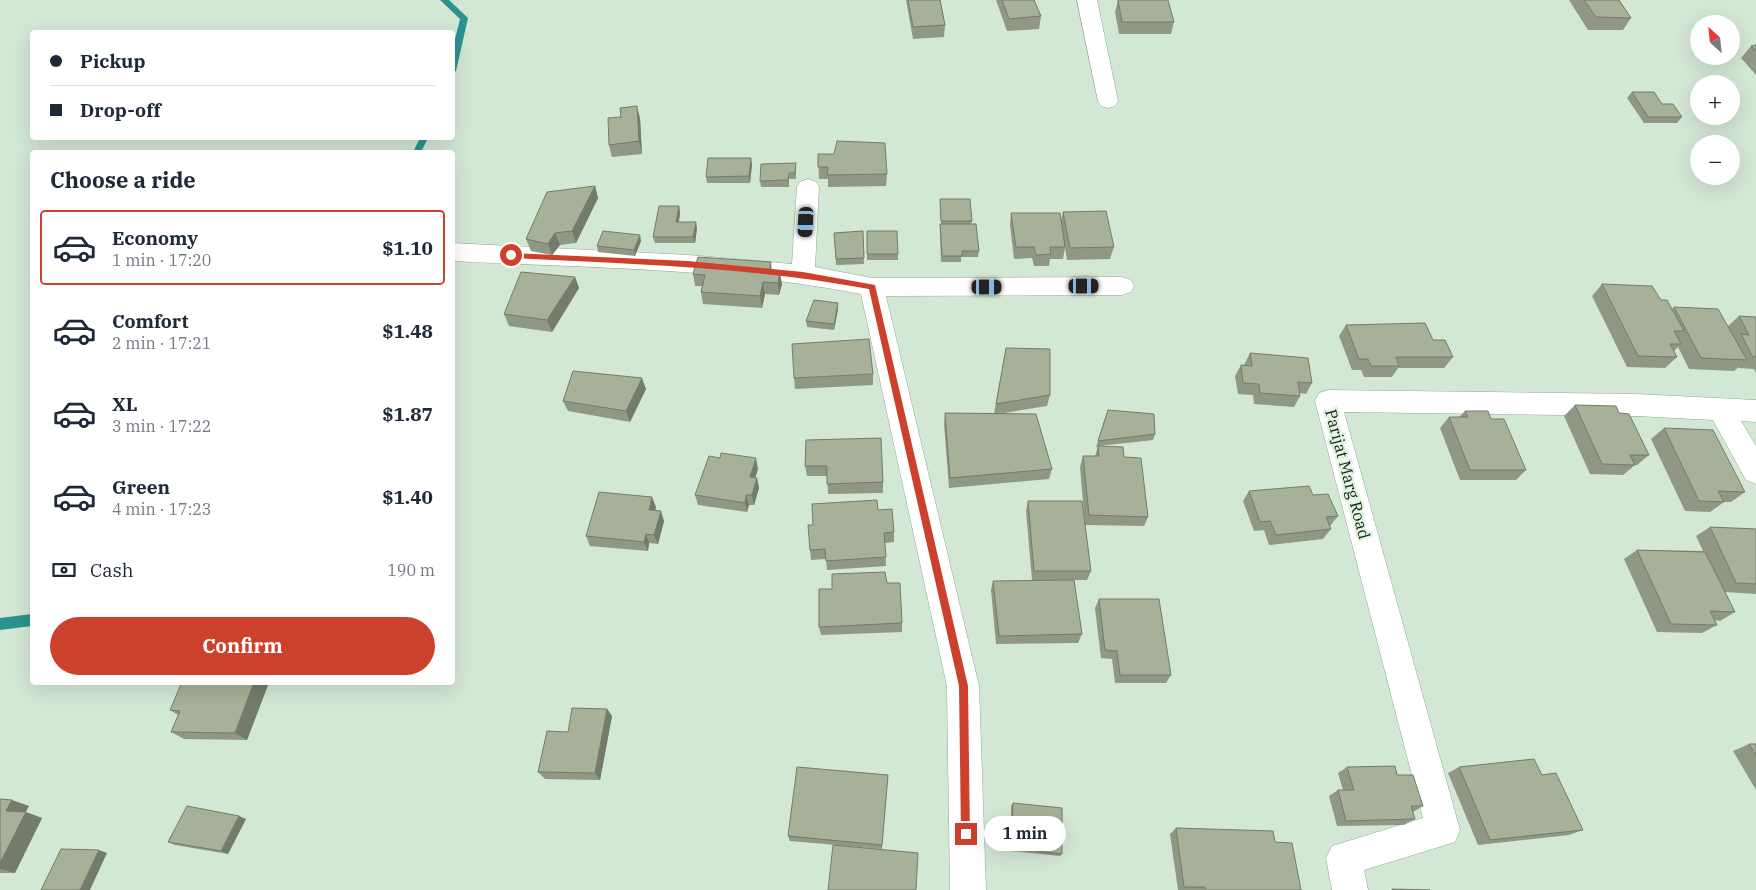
<!DOCTYPE html>
<meta charset="utf-8">
<style>
:root{--surface:#fff;--page:#f6f6f7;--text:#1f2937;--muted:#747a83;--line:#e0e1e3;--accent:#cd412c}
body{margin:0;font-family:"IBM Plex Serif",serif;background:var(--page);color:var(--text);height:100vh;display:flex;flex-direction:column;font-size:19px;white-space:nowrap}
*{box-sizing:border-box;margin:0}
p{font-size:16px;color:var(--muted)}
.icon{flex:none;width:28px;height:28px;fill:none;stroke:currentColor;stroke-width:2;stroke-linecap:round;stroke-linejoin:round}
.map{position:relative;flex:1;overflow:hidden}
.side{position:absolute;left:30px;top:150px;width:425px;height:535px;display:flex;flex-direction:column;background:var(--surface);border-radius:5px;box-shadow:0 5px 20px #0002}
.side>*{flex:none}
.guide{position:absolute;left:30px;top:30px;width:425px;height:110px;border-radius:5px;box-shadow:0 5px 20px #0002;display:grid;align-content:center;height:110px;padding:0 20px;background:var(--surface)}
.needle{width:32px;rotate:333deg}
.controls{position:absolute;left:1690px;top:15px;display:grid;gap:10px}
.controls a{display:grid;place-items:center;width:50px;height:50px;border-radius:50%;background:var(--surface);box-shadow:0 5px 20px #0002;font-size:25px}
.end{position:absolute;width:22px;height:22px;margin:-11px;border:6px solid #cd412c;background:#fff;box-shadow:0 0 0 2px #fff}
.from{border-radius:50%}
.bubble{position:absolute;height:35px;border-radius:18px;background:var(--surface);box-shadow:0 5px 20px #0002;font-size:16px;font-weight:800;line-height:35px;text-align:center}
.car{position:absolute;width:15px;height:30px;margin:-15px -8px;border-radius:6px;box-shadow:0 0 4px 1px #0007;background:linear-gradient(#222 24%,#8ab4d8 0 40%,#222 0 76%,#8ab4d8 0 86%,#222 0)}
.guide b{display:flex;align-items:center;gap:18px;height:48px;font-size:19px}
.guide b+b{border-top:1px solid var(--line)}
.guide i{width:12px;height:12px;background:var(--text)}
ul{padding:0;list-style:none}
li{display:flex;align-items:center;gap:15px;height:75px;margin:0 10px 8px;padding:0 10px;border:2px solid transparent;border-radius:5px}
li div{flex:1}
li b{display:block;font-size:19px}
li em{font-style:normal;font-weight:800}
li.current{border-color:var(--accent)}
li>.icon{width:45px;height:45px;stroke-width:1.5}
h2{padding:0 20px;font-size:22px;line-height:60px}
.pay{display:flex;align-items:center;gap:12px;height:55px;padding:0 20px;font-size:19px}
.pay p{margin-inline-start:auto}
.cta{display:flex;gap:10px;margin-top:auto;padding:10px 20px}
.cta a{flex:1;height:58px;border-radius:30px;background:var(--accent);color:#fff;font-size:20px;font-weight:800;line-height:58px;text-align:center}
.map>svg:first-child{display:block}
.lines{fill:none;stroke-linecap:round;stroke-linejoin:round}
.stream{fill:#2a938f;fill-rule:evenodd}
.minor-casing{stroke:#94a796;stroke-width:1}
.minor{fill:#fff;fill-rule:evenodd}
.wall{fill:#909784}
.shaded-wall{fill:#757b6b}
.building{fill:#a7b099;stroke:#757b6b}
.route{fill:#cd412c}
.labels{text-anchor:middle;stroke-width:5;stroke-linejoin:round;paint-order:stroke}
.street-label{font-size:16px;fill:#171e17;stroke:#e0f5e2}
</style>
<div class="map">
<svg width="1756" height="890" viewBox="0 0 1756 890">
<rect width="100%" height="100%" fill="#d3e7d5"/>
<g class="lines">
<!-- stream -->
<path class="stream" d="M 440,0 L 449,0 L 468,18 L 456,71 L 452,73 L 452,51 L 460,19 Z
M 420,138 L 428,138 L 421,152 L 413,152 Z
M 32,614 L 32,626 L 0,630 L 0,618 Z"/>
<defs>
<path id="minor" d="M 1077,0 L 1097,0 L 1118,101 L 1115,106 L 1108,108 L 1101,106 L 1098,101 Z
M 808,179 L 816,182 L 819,187 L 815,267 L 872,278 L 1122,277 L 1131,280 L 1134,286 L 1131,292 L 1122,295 L 886,296 L 979,686 L 986,890 L 950,890 L 947,686 L 861,294 C 727,268 589,268 452,261 L 452,243 L 688,255 L 792,264 L 797,187 L 800,182 Z
M 1328,390 L 1636,394 L 1756,400 L 1756,422 L 1741,421 L 1756,446 L 1756,484 L 1746,480 L 1713,420 L 1636,416 L 1344,412 L 1460,830 L 1455,842 L 1364,870 L 1368,890 L 1332,890 L 1326,858 L 1332,846 L 1423,818 L 1315,401 L 1319,393 Z"/>
</defs>
<!-- minor casing -->
<use href="#minor" class="minor-casing"/>
<!-- minor -->
<use href="#minor" class="minor"/>
</g>
<!-- wall -->
<path class="wall" d="M 906,0 L 940,0 L 945,25 L 944,37 L 913,39 Z
M 996,0 L 1034,0 L 1041,16 L 1039,29 L 1007,31 Z
M 1118,0 L 1174,22 L 1171,34 L 1119,34 L 1115,12 Z
M 1569,0 L 1619,0 L 1631,18 L 1623,30 L 1588,30 Z
M 1756,45 L 1756,75 L 1741,58 L 1751,46 Z
M 1632,92 L 1662,104 L 1682,117 L 1677,123 L 1644,123 L 1627,98 Z
M 621,117 L 640,118 L 642,154 L 612,157 L 609,145 Z
M 818,154 L 887,174 L 886,186 L 828,187 L 828,179 L 819,179 Z
M 752,164 L 750,183 L 707,183 L 706,177 Z
M 796,169 L 796,179 L 789,179 L 789,187 L 761,187 L 760,181 Z
M 595,186 L 598,198 L 576,243 L 560,245 L 552,255 L 531,251 L 526,239 Z
M 940,199 L 972,221 L 971,224 L 979,251 L 978,257 L 961,257 L 961,262 L 941,262 L 940,231 L 940,224 L 941,224 Z
M 679,206 L 680,212 L 679,222 L 697,228 L 695,243 L 655,243 L 653,237 Z
M 1063,212 L 1114,247 L 1110,259 L 1067,260 L 1065,248 L 1063,259 L 1050,259 L 1049,266 L 1034,266 L 1032,258 L 1014,259 L 1010,225 L 1011,213 L 1061,220 Z
M 863,231 L 864,264 L 836,265 L 834,233 Z
M 867,231 L 898,254 L 898,260 L 867,260 Z
M 641,241 L 635,256 L 598,252 L 597,246 Z
M 772,272 L 782,284 L 779,295 L 765,294 L 762,308 L 703,304 L 701,292 L 702,286 L 695,286 L 693,274 Z
M 575,277 L 579,288 L 552,332 L 509,326 L 504,314 Z
M 1602,284 L 1661,300 L 1672,309 L 1674,307 L 1728,326 L 1739,316 L 1756,317 L 1756,373 L 1754,369 L 1739,368 L 1739,367 L 1734,371 L 1689,369 L 1678,347 L 1674,351 L 1677,357 L 1665,368 L 1627,367 L 1592,296 Z
M 838,309 L 834,330 L 807,327 L 806,321 Z
M 1346,325 L 1433,340 L 1453,357 L 1444,368 L 1398,368 L 1392,377 L 1364,377 L 1361,370 L 1352,370 L 1339,336 Z
M 1006,348 L 1050,395 L 1047,406 L 998,414 L 1052,469 L 1049,479 L 949,488 L 944,424 L 945,413 L 994,414 Z
M 1250,353 L 1312,383 L 1306,394 L 1300,393 L 1300,396 L 1294,407 L 1254,404 L 1253,395 L 1238,394 L 1235,376 L 1241,365 L 1244,365 Z
M 873,374 L 873,385 L 795,389 L 794,378 Z
M 646,389 L 630,422 L 568,411 L 563,401 Z
M 1575,405 L 1619,413 L 1649,455 L 1637,465 L 1635,465 L 1623,475 L 1590,474 L 1564,416 Z
M 1108,410 L 1155,434 L 1153,440 L 1099,446 L 1124,457 L 1148,517 L 1144,526 L 1085,525 L 1080,467 L 1083,456 L 1095,456 L 1098,446 L 1096,447 Z
M 1465,411 L 1491,419 L 1526,470 L 1516,480 L 1460,480 L 1440,428 L 1449,417 L 1459,417 Z
M 1664,428 L 1745,492 L 1731,502 L 1724,502 L 1710,512 L 1685,511 L 1651,439 Z
M 806,440 L 883,482 L 883,493 L 828,494 L 827,476 L 807,476 L 805,466 Z
M 758,469 L 755,478 L 757,478 L 759,488 L 754,505 L 749,505 L 747,512 L 698,505 L 695,495 Z
M 1249,491 L 1313,495 L 1338,516 L 1330,526 L 1329,526 L 1331,529 L 1323,539 L 1269,545 L 1264,530 L 1254,531 L 1243,501 Z
M 1028,501 L 1091,571 L 1087,580 L 1074,580 L 1082,634 L 1078,643 L 996,644 L 991,590 L 993,581 L 1069,580 L 1032,580 L 1026,511 Z
M 656,507 L 655,511 L 664,521 L 658,544 L 649,543 L 648,551 L 590,546 L 586,536 Z
M 878,510 L 894,532 L 894,542 L 885,543 L 886,566 L 827,570 L 826,559 L 811,560 L 810,550 L 813,525 Z
M 1710,527 L 1756,529 L 1756,594 L 1725,592 L 1735,612 L 1720,621 L 1715,620 L 1717,625 L 1702,633 L 1657,632 L 1624,559 L 1637,550 L 1703,551 L 1696,536 Z
M 887,583 L 902,623 L 902,632 L 821,635 L 819,627 L 832,589 Z
M 1099,599 L 1171,675 L 1166,683 L 1115,683 L 1112,659 L 1101,658 L 1095,608 Z
M 268,685 L 247,740 L 184,739 L 171,732 L 178,715 L 170,710 Z
M 607,709 L 612,716 L 600,780 L 545,779 L 538,772 L 568,732 Z
M 1749,744 L 1756,744 L 1756,790 L 1733,751 Z
M 1347,767 L 1397,775 L 1423,806 L 1413,812 L 1415,819 L 1404,825 L 1337,826 L 1329,796 L 1338,790 L 1343,790 L 1338,773 Z
M 1459,767 L 1542,775 L 1583,830 L 1569,835 L 1478,845 L 1448,773 Z
M 888,775 L 882,849 L 790,841 L 788,836 Z
M 0,799 L 29,806 L 25,812 L 42,818 L 15,873 L 0,873 Z
M 1013,803 L 1062,854 L 1060,856 L 1010,851 L 1011,806 Z
M 246,819 L 228,854 L 175,845 L 168,842 Z
M 1176,828 L 1301,890 L 1178,890 L 1170,834 Z"/>
<!-- shaded-wall -->
<path class="shaded-wall" d="M 637,106 L 640,118 L 642,154 L 639,141 Z
M 751,158 L 752,164 L 750,183 L 749,176 Z
M 595,186 L 598,198 L 576,243 L 572,231 Z
M 679,206 L 680,212 L 678,228 L 676,222 Z
M 696,222 L 697,228 L 695,243 L 693,237 Z
M 555,233 L 560,245 L 552,255 L 548,244 Z
M 640,235 L 641,241 L 635,256 L 634,250 Z
M 771,262 L 772,274 L 769,271 Z
M 780,272 L 782,284 L 779,295 L 778,283 Z
M 575,277 L 579,288 L 552,332 L 547,320 Z
M 763,282 L 765,294 L 762,308 L 760,296 Z
M 838,303 L 838,309 L 834,330 L 834,324 Z
M 642,378 L 646,389 L 630,422 L 626,411 Z
M 756,458 L 758,469 L 752,487 L 750,477 Z
M 757,478 L 759,488 L 754,505 L 752,495 Z
M 746,495 L 749,505 L 747,512 L 745,503 Z
M 652,497 L 656,507 L 652,520 L 649,510 Z
M 661,511 L 664,521 L 658,544 L 654,535 Z
M 646,534 L 649,543 L 648,551 L 644,542 Z
M 254,682 L 265,682 L 268,685 L 247,740 L 235,733 Z
M 607,709 L 612,716 L 600,780 L 595,773 Z
M 12,800 L 29,806 L 23,817 L 6,811 Z
M 26,812 L 42,818 L 15,873 L 0,869 L 0,863 Z
M 239,816 L 246,819 L 228,854 L 221,851 Z
M 99,850 L 107,853 L 90,890 L 80,890 Z"/>
<!-- building -->
<path class="building" d="M 908,0 L 940,0 L 945,25 L 913,27 Z
M 1002,0 L 1034,0 L 1041,16 L 1009,19 Z
M 1118,0 L 1168,0 L 1174,22 L 1122,22 Z
M 1584,0 L 1619,0 L 1631,18 L 1596,17 Z
M 1756,45 L 1756,51 L 1751,46 Z
M 1632,92 L 1654,92 L 1662,104 L 1673,104 L 1682,117 L 1648,117 Z
M 637,106 L 639,141 L 609,145 L 608,118 L 621,117 L 620,108 Z
M 837,141 L 885,143 L 887,174 L 827,175 L 828,167 L 818,167 L 818,154 L 834,154 Z
M 708,158 L 751,158 L 749,176 L 706,177 Z
M 796,163 L 795,173 L 789,173 L 788,180 L 760,181 L 761,164 Z
M 595,186 L 572,231 L 555,233 L 548,244 L 526,239 L 547,192 Z
M 940,199 L 970,199 L 972,221 L 941,221 Z
M 659,206 L 679,206 L 676,222 L 696,222 L 693,237 L 653,237 Z
M 1106,211 L 1114,247 L 1070,248 L 1063,212 Z
M 1011,213 L 1060,213 L 1065,247 L 1050,247 L 1051,254 L 1036,255 L 1034,247 L 1016,247 Z
M 940,224 L 976,224 L 979,251 L 962,251 L 962,256 L 942,256 Z
M 603,231 L 640,235 L 634,250 L 597,246 Z
M 863,231 L 864,258 L 836,259 L 834,233 Z
M 867,231 L 897,231 L 898,254 L 867,254 Z
M 698,257 L 771,262 L 769,271 L 780,272 L 778,283 L 763,282 L 760,296 L 701,292 L 705,275 L 693,274 Z
M 521,272 L 575,277 L 547,320 L 504,314 Z
M 1602,284 L 1652,286 L 1661,300 L 1667,300 L 1684,331 L 1674,331 L 1681,344 L 1670,344 L 1677,357 L 1638,356 Z
M 814,300 L 838,303 L 834,324 L 806,321 Z
M 1674,307 L 1718,309 L 1747,360 L 1701,358 Z
M 1739,316 L 1756,317 L 1756,357 L 1752,356 L 1741,334 L 1749,335 Z
M 1425,323 L 1433,340 L 1445,340 L 1453,357 L 1396,357 L 1399,366 L 1371,366 L 1368,359 L 1359,359 L 1346,325 Z
M 869,339 L 873,374 L 794,378 L 792,344 Z
M 1006,348 L 1050,349 L 1050,395 L 996,404 Z
M 1250,353 L 1308,358 L 1312,383 L 1298,382 L 1300,396 L 1260,393 L 1259,384 L 1243,383 L 1241,365 L 1252,366 Z
M 573,371 L 642,378 L 626,411 L 563,401 Z
M 1575,405 L 1616,406 L 1619,413 L 1629,414 L 1649,455 L 1630,455 L 1635,465 L 1602,464 Z
M 1108,410 L 1154,414 L 1155,434 L 1098,441 Z
M 1465,411 L 1488,411 L 1491,419 L 1504,419 L 1526,470 L 1470,470 L 1449,417 L 1468,417 Z
M 945,413 L 1036,414 L 1052,469 L 950,478 Z
M 1664,428 L 1713,430 L 1745,492 L 1718,491 L 1724,502 L 1699,501 Z
M 881,438 L 883,482 L 827,484 L 827,466 L 805,466 L 806,440 Z
M 1098,446 L 1123,447 L 1124,457 L 1141,458 L 1148,517 L 1089,515 L 1083,456 L 1099,456 Z
M 721,453 L 756,458 L 750,477 L 757,478 L 752,495 L 746,495 L 745,503 L 695,495 L 709,456 L 720,458 Z
M 1309,486 L 1313,495 L 1328,494 L 1338,516 L 1326,517 L 1331,529 L 1276,535 L 1270,521 L 1260,522 L 1249,491 Z
M 599,492 L 652,497 L 649,510 L 661,511 L 654,535 L 646,534 L 644,542 L 586,536 Z
M 877,500 L 878,510 L 892,509 L 894,532 L 884,533 L 886,557 L 826,561 L 825,549 L 810,550 L 808,525 L 813,525 L 812,504 Z
M 1028,501 L 1082,501 L 1091,571 L 1034,571 Z
M 1710,527 L 1756,529 L 1756,584 L 1736,583 Z
M 1637,550 L 1705,552 L 1735,612 L 1710,611 L 1717,625 L 1671,624 Z
M 885,572 L 887,583 L 900,583 L 902,623 L 819,627 L 819,589 L 832,589 L 832,574 Z
M 1074,580 L 1082,634 L 999,636 L 993,581 Z
M 1099,599 L 1159,599 L 1171,675 L 1120,675 L 1117,651 L 1105,650 Z
M 182,682 L 254,682 L 235,733 L 171,732 L 180,711 L 170,710 Z
M 572,708 L 607,709 L 595,773 L 538,772 L 547,731 L 568,732 Z
M 1749,744 L 1756,744 L 1756,755 Z
M 1534,759 L 1542,775 L 1556,773 L 1583,830 L 1490,840 L 1459,767 Z
M 1395,766 L 1397,775 L 1413,775 L 1423,806 L 1411,806 L 1415,819 L 1346,821 L 1338,790 L 1354,790 L 1347,767 Z
M 797,767 L 888,775 L 882,845 L 788,836 Z
M 0,799 L 12,800 L 6,811 L 26,812 L 0,863 Z
M 1013,803 L 1062,808 L 1062,854 L 1012,848 Z
M 187,806 L 239,816 L 221,851 L 168,842 Z
M 1176,828 L 1273,831 L 1275,842 L 1292,843 L 1301,890 L 1206,890 L 1205,887 L 1184,887 Z
M 833,845 L 918,853 L 916,890 L 828,890 Z
M 61,849 L 99,850 L 80,890 L 41,890 Z
M 1392,889 L 1430,890 L 1392,890 Z"/>
<!-- route -->
<path class="route" d="M 511,253 L 688,261 L 803,272 L 875,285 L 968,686 L 970,838 L 966,839 L 961,834 L 959,686 L 869,289 C 751,267 631,264 511,258 L 508,255 Z"/>
<g class="labels">
<!-- street labels -->
<g class="street-label">
<text transform="translate(1348 474) rotate(75)" y="6">Parijat Marg Road</text>
</g>
</g>
</svg>
<div class="controls">
<a><svg class="needle" viewBox="-14 -14 28 28"><path d="M0-13l5 13h-10z" fill="#e53935"/><path d="M0 13l5-13h-10z" fill="#747a83"/></svg></a>
<a>+</a>
<a>−</a>
</div>
<i class="end from" style="left:511px;top:255px"></i>
<i class="end" style="left:966px;top:834px"></i>
<div class="bubble" style="left:984px;top:816px;width:82px">1 min</div>
<i class="car" style="left:806px;top:222px;rotate:183deg"></i>
<i class="car" style="left:1084px;top:286px;rotate:90deg"></i>
<i class="car" style="left:987px;top:287px;rotate:90deg"></i>
<div class="guide">
<b><i class="from"></i>Pickup</b>
<b><i></i>Drop-off</b>
</div>
<section class="side">
<h2>Choose a ride</h2>
<ul>
<li class="current"><svg class="icon" aria-label="car" viewBox="0 0 24 24"><path d="M5 17H2v-5l4-1 3-4h7l3 4 3 1v5h-3M9 17h6M6 11h13"/><circle cx="7" cy="17" r="2"/><circle cx="17" cy="17" r="2"/></svg><div><b>Economy</b><p>1 min · 17:20</p></div><em>$1.10</em></li>
<li><svg class="icon" aria-label="car" viewBox="0 0 24 24"><path d="M5 17H2v-5l4-1 3-4h7l3 4 3 1v5h-3M9 17h6M6 11h13"/><circle cx="7" cy="17" r="2"/><circle cx="17" cy="17" r="2"/></svg><div><b>Comfort</b><p>2 min · 17:21</p></div><em>$1.48</em></li>
<li><svg class="icon" aria-label="car" viewBox="0 0 24 24"><path d="M5 17H2v-5l4-1 3-4h7l3 4 3 1v5h-3M9 17h6M6 11h13"/><circle cx="7" cy="17" r="2"/><circle cx="17" cy="17" r="2"/></svg><div><b>XL</b><p>3 min · 17:22</p></div><em>$1.87</em></li>
<li><svg class="icon" aria-label="car" viewBox="0 0 24 24"><path d="M5 17H2v-5l4-1 3-4h7l3 4 3 1v5h-3M9 17h6M6 11h13"/><circle cx="7" cy="17" r="2"/><circle cx="17" cy="17" r="2"/></svg><div><b>Green</b><p>4 min · 17:23</p></div><em>$1.40</em></li>
</ul>
<div class="pay"><svg class="icon" aria-label="cash" viewBox="0 0 24 24"><path d="M3 7h18v10H3z"/><circle cx="12" cy="12" r="2"/></svg>Cash<p>190 m</p></div>
<div class="cta"><a>Confirm</a></div>
</section>
</div>
